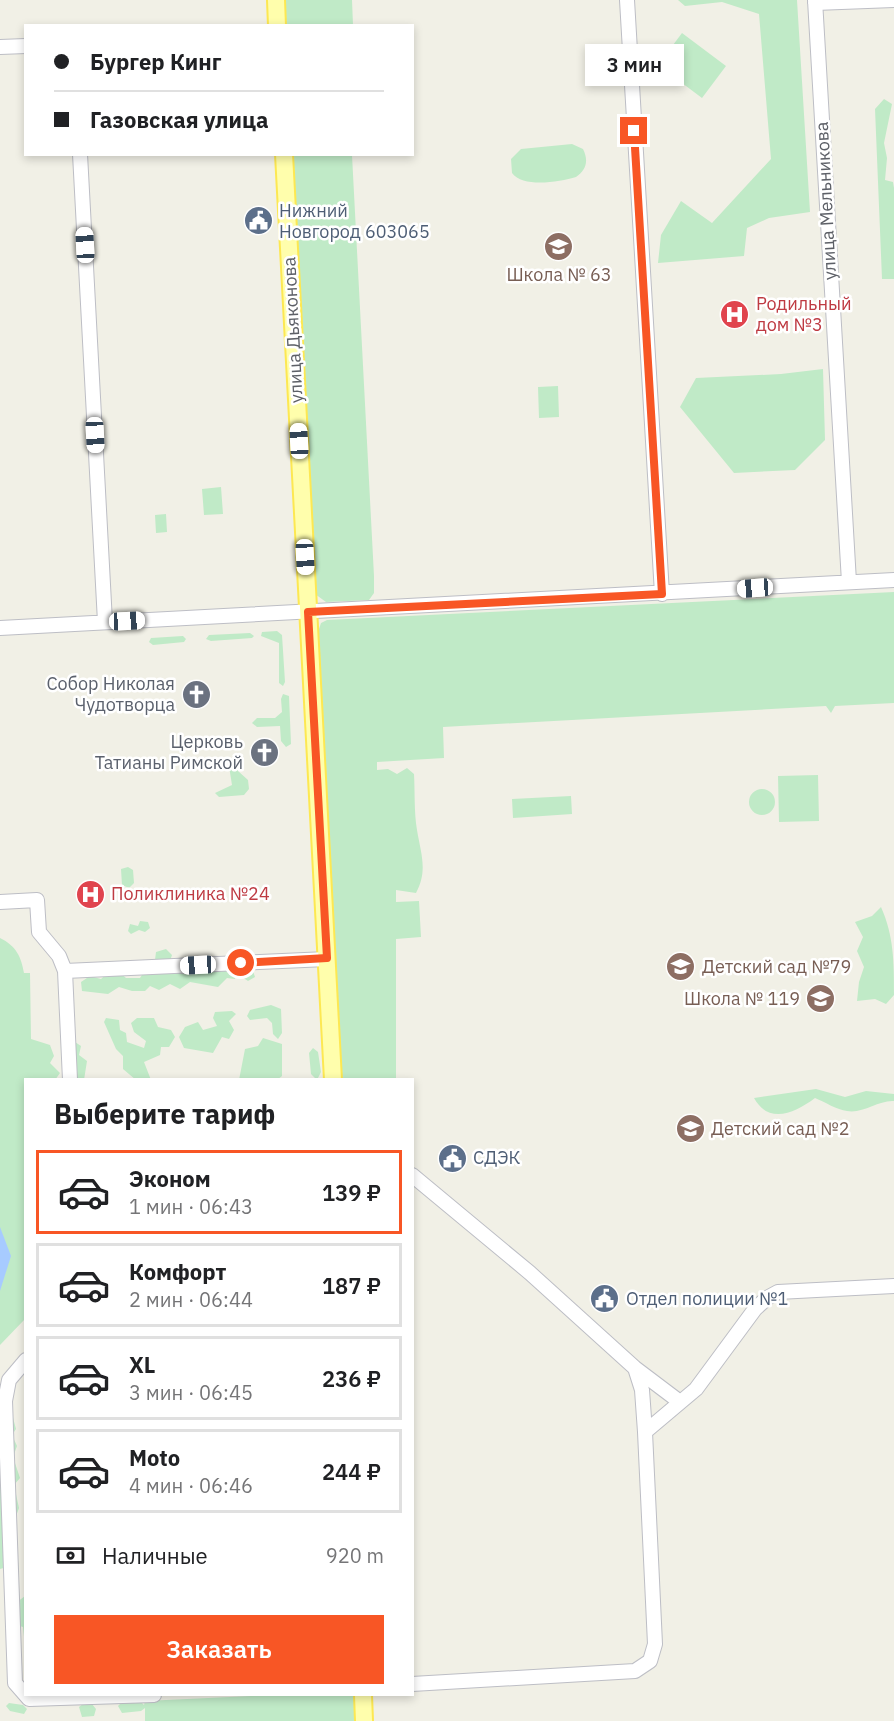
<!DOCTYPE html>
<html lang="ru">
<meta charset="utf-8">
<style>
:root{--surface:#fff;--page:#f2f2f2;--text:#202124;--muted:#757577;--line:#e0e0e0;--accent:#f85625}
body{margin:0;font-family:"IBM Plex Sans",sans-serif;background:var(--page);color:var(--text);height:100vh;display:flex;flex-direction:column;font-size:22px;white-space:nowrap}
*{box-sizing:border-box;margin:0}
p{font-size:20px;color:var(--muted)}
.icon{flex:none;width:33px;height:33px;fill:none;stroke:currentColor;stroke-width:2;stroke-linecap:round;stroke-linejoin:round}
.map{position:relative;flex:1;overflow:hidden}
.side{position:absolute;left:24px;top:1078px;width:390px;height:618px;display:flex;flex-direction:column;background:var(--surface);border-radius:0px;box-shadow:0 3px 9px #0003}
.side>*{flex:none}
.top-card{position:absolute;left:24px;top:24px;width:390px;height:132px;border-radius:0px;box-shadow:0 3px 9px #0003;display:grid;align-content:center;height:132px;padding:0 30px;background:var(--surface)}
.end{position:absolute;width:27px;height:27px;margin:-14px;border:8px solid #f85625;background:#fff;box-shadow:0 0 0 3px #fff}
.from{border-radius:50%}
.bubble{position:absolute;height:42px;border-radius:0px;background:var(--surface);box-shadow:0 3px 9px #0003;font-size:20px;font-weight:600;line-height:42px;text-align:center}
.car{position:absolute;width:18px;height:36px;margin:-18px -9px;border-radius:8px;box-shadow:0 0 4px 2px #0007;background:linear-gradient(#fff 24%,#345 0 40%,#fff 0 76%,#345 0 86%,#fff 0)}
.top-card b{display:flex;align-items:center;gap:21px;height:57px;font-size:22px}
.top-card b+b{border-top:2px solid var(--line)}
.top-card i{width:15px;height:15px;background:var(--text)}
ul{padding:0;list-style:none}
li{display:flex;align-items:center;gap:18px;height:84px;margin:0 12px 9px;padding:0 18px;border:3px solid var(--line);border-radius:0px}
li div{flex:1}
li b{display:block;font-size:22px}
li em{font-style:normal;font-weight:600}
li.selected{border-color:var(--accent)}
li>.icon{width:54px;height:54px;stroke-width:1.5}
h2{padding:0 30px;font-size:27px;line-height:72px}
.pay{display:flex;align-items:center;gap:15px;height:66px;padding:0 30px;font-size:22px}
.pay p{margin-inline-start:auto}
.cta{display:flex;gap:12px;margin-top:auto;padding:12px 30px}
.cta a{flex:1;height:69px;border-radius:0px;background:var(--accent);color:#fff;font-size:24px;font-weight:600;line-height:69px;text-align:center}
.map>svg:first-child{display:block}
.green{fill:#c0eac7}
.water{fill:#a7cbff}
.lines{fill:none;stroke-linecap:round;stroke-linejoin:round}
.minor-casing{stroke:#bdbec5;stroke-width:16}
.major-casing{stroke:#fde852;stroke-width:20}
.minor{stroke:#fff;stroke-width:14}
.major{stroke:#fffeac;stroke-width:16}
.route{stroke:#f85625;stroke-width:8}
.labels{text-anchor:middle;stroke-width:5;stroke-linejoin:round;paint-order:stroke}
.street-label{font-size:18px;fill:#5d6067;stroke:#fff}
.service-label{font-size:18px;fill:#4e5e75;stroke:#fff;text-anchor:start}
.education-label{font-size:18px;fill:#785e54;stroke:#fff;text-anchor:start}
.health-label{font-size:18px;fill:#be3a42;stroke:#fff;text-anchor:start}
.worship-label{font-size:18px;fill:#5b616d;stroke:#fff;text-anchor:end}
</style>
<div class="map">
<svg width="894" height="1721" viewBox="0 0 894 1721">
<rect width="100%" height="100%" fill="#f1f0e6"/>
<!-- green -->
<path class="green" d="M 281,0 L 352,0 L 353,25 L 283,25 Z
M 678,0 L 797,0 L 810,212 L 769,218 L 747,228 L 744,256 L 658,263 L 661,235 L 681,201 L 712,223 L 771,159 L 759,14 L 722,2 L 685,6 Z
M 682,33 L 726,66 L 702,98 L 658,65 Z
M 884,99 L 892,104 L 884,143 L 887,158 L 885,180 L 893,182 L 894,188 L 894,279 L 882,279 L 875,109 Z
M 572,144 L 583,149 C 589,161 586,170 576,177 C 559,182 523,188 512,173 L 511,159 L 521,149 Z
M 290,155 L 352,155 L 374,576 L 374,593 L 369,600 L 326,602 L 315,594 Z
M 823,369 L 825,440 L 795,470 L 734,473 L 680,407 L 696,378 L 781,374 Z
M 558,386 L 559,417 L 539,418 L 538,387 Z
M 221,487 L 223,514 L 204,515 L 202,489 Z
M 166,514 L 167,532 L 156,533 L 155,515 Z
M 894,592 L 894,703 L 835,706 L 831,713 L 826,706 L 443,727 L 444,758 L 377,762 L 377,770 L 388,769 L 397,774 L 407,768 L 414,774 C 415,792 414,812 417,830 C 421,854 428,871 416,893 L 396,890 L 396,902 L 419,901 L 421,937 L 396,939 L 396,1080 L 340,1080 L 317,635 L 321,623 L 327,620 Z
M 277,631 L 282,635 L 285,682 L 283,686 L 279,683 L 279,643 L 261,636 L 262,632 Z
M 250,633 L 254,636 L 252,638 L 211,641 L 206,639 L 209,635 Z
M 183,636 L 186,639 L 184,642 L 153,645 L 149,642 L 151,638 Z
M 283,694 L 289,696 L 291,744 L 286,747 L 281,741 L 280,726 L 257,727 L 252,723 L 257,718 L 275,718 L 282,712 L 281,699 Z
M 241,754 L 244,765 L 238,771 L 248,780 L 249,789 L 244,795 L 219,797 L 215,793 L 232,785 L 228,760 Z
M 818,775 L 819,821 L 779,822 L 778,776 Z
M749 802a13 13 0 1 1 26 0a13 13 0 1 1-26 0Z
M 571,796 L 572,814 L 513,818 L 512,799 Z
M 128,867 L 133,870 L 134,883 L 129,888 L 122,885 L 121,869 Z
M 881,907 C 894,936 894,963 894,995 L 886,1004 L 875,999 L 857,1001 L 859,982 L 864,967 L 857,951 L 863,937 L 855,922 L 872,916 Z
M 140,921 L 148,922 L 150,928 L 145,932 L 139,930 L 131,934 L 128,931 L 130,924 L 138,926 Z
M 0,938 C 16,946 21,956 24,973 L 30,973 L 31,1039 L 50,1045 L 54,1056 L 50,1063 L 60,1073 L 55,1080 L 26,1080 L 25,1319 L 0,1345 Z
M 166,949 L 172,955 L 168,967 C 196,985 200,966 225,965 L 230,971 L 240,968 L 253,971 L 255,977 L 248,981 L 236,973 L 235,979 L 227,978 L 218,987 L 190,982 L 180,989 L 170,984 L 159,990 L 150,986 L 145,991 L 132,991 L 119,987 L 108,994 L 82,991 L 81,982 L 90,976 L 101,979 L 110,971 L 118,971 L 126,978 L 140,978 L 145,970 L 153,974 L 159,973 L 162,965 L 155,960 L 156,952 Z
M 271,1005 L 281,1009 L 282,1033 L 278,1039 L 273,1034 L 272,1023 L 267,1018 L 250,1020 L 247,1016 L 250,1010 Z
M 232,1011 L 236,1014 L 229,1021 L 234,1030 L 229,1039 L 222,1037 L 213,1053 L 184,1048 L 179,1037 L 185,1027 L 198,1022 L 203,1030 L 217,1026 L 213,1018 L 215,1012 Z
M 106,1018 L 119,1020 L 120,1030 L 126,1033 L 127,1042 L 144,1048 L 146,1041 L 134,1032 L 131,1023 L 137,1018 L 154,1018 L 158,1027 L 171,1030 L 175,1037 L 169,1047 L 161,1047 L 160,1055 L 144,1062 L 151,1080 L 136,1080 L 123,1069 L 123,1056 L 116,1049 L 104,1022 Z
M 263,1038 L 282,1044 L 282,1076 L 277,1080 L 239,1080 L 245,1049 L 258,1046 Z
M 75,1042 L 81,1046 L 79,1055 L 87,1061 L 84,1080 L 71,1080 L 70,1047 Z
M 313,1048 L 318,1052 L 321,1072 L 317,1080 L 311,1074 L 309,1053 Z
M 816,1089 L 845,1097 L 866,1091 L 894,1094 L 894,1101 C 878,1100 863,1114 847,1111 C 837,1110 825,1102 815,1098 C 795,1113 769,1125 754,1098 Z
M 7,1413 L 12,1414 L 16,1429 L 12,1435 L 17,1446 L 13,1457 L 20,1478 L 14,1485 L 19,1508 L 15,1519 L 19,1576 L 14,1581 L 7,1567 L 0,1569 L 0,1428 Z
M 25,1596 L 25,1646 L 23,1627 L 13,1624 L 17,1602 Z
M 269,1695 L 354,1695 L 358,1721 L 145,1721 L 145,1708 L 141,1711 L 122,1713 L 118,1706 L 122,1702 L 139,1700 L 144,1705 L 145,1701 Z
M 9,1703 L 23,1705 L 27,1709 L 24,1714 L 10,1711 L 6,1706 Z
M 83,1704 L 92,1704 L 96,1709 L 94,1716 L 82,1717 L 79,1707 Z"/>
<!-- water -->
<path class="water" d="M 0,1227 L 11,1256 L 0,1291 Z"/>
<g class="lines">
<defs>
<path id="minor" d="M 627,0 L 662,594
M 815,0 L 849,582
M 815,3 L 894,0
M 0,47 L 26,46
M 80,154 L 105,622
M 0,628 L 894,580
M 0,902 L 37,900 L 39,932 L 59,956 L 65,971 L 70,1080
M 65,971 L 327,959
M 412,1175 L 530,1273 L 635,1368 L 680,1402
M 26,1360 L 9,1380 L 5,1401 L 15,1683 L 29,1699 L 154,1695
M 645,1432 L 696,1389 L 755,1309 L 767,1298 L 778,1292 L 894,1286
M 412,1684 L 635,1671 L 650,1661 L 655,1644 L 645,1432 L 642,1390 L 635,1368"/>
<path id="major" d="M 276,0 L 277,26
M 284,154 L 333,1080
M 363,1695 L 364,1721"/>
</defs>
<!-- minor casing -->
<use href="#minor" class="minor-casing"/>
<!-- major casing -->
<use href="#major" class="major-casing"/>
<!-- minor -->
<use href="#minor" class="minor"/>
<!-- major -->
<use href="#major" class="major"/>
</g>
<g class="lines">
<!-- route -->
<path class="route" d="M 241,963 L 327,958 L 308,612 L 662,594 L 634,131"/>
</g>
<!-- icons -->
<defs>
<symbol id="civic-disc" viewBox="-11 -11 22 22"><circle r="9.5" fill="#5c6f8a" stroke="#fff"/><path d="M-.6-6.5H3V-4.5H.6V-3L4-1V1h2V6H-6V1h2V-1L-.6-3ZM-1.2 2.5V6h2.4V2.5Z" fill="#fff"/></symbol>
<symbol id="school-disc" viewBox="-11 -11 22 22"><circle r="9.5" fill="#8d6e63" stroke="#fff"/><path d="M0-5L7-2L0 1L-7-2ZM-4 1L0 2.5L4 1V4Q0 6-4 4Z" fill="#fff"/></symbol>
<symbol id="hospital-disc" viewBox="-11 -11 22 22"><circle r="9.5" fill="#e0444e" stroke="#fff"/><path d="M-5-5h3v3.5h4V-5h3V5h-3V1.5h-4V5h-3Z" fill="#fff"/></symbol>
<symbol id="church-disc" viewBox="-11 -11 22 22"><circle r="9.5" fill="#6b7280" stroke="#fff"/><path d="M-1.2-6h2.4v3.5h3.3v2.4h-3.3V6h-2.4V-.1h-3.3v-2.4h3.3Z" fill="#fff"/></symbol>
</defs>
<g fill-rule="evenodd">
<use href="#civic-disc" x="242" y="204" width="33" height="33"/>
<use href="#school-disc" x="542" y="230" width="33" height="33"/>
<use href="#hospital-disc" x="718" y="298" width="33" height="33"/>
<use href="#church-disc" x="180" y="678" width="33" height="33"/>
<use href="#church-disc" x="248" y="736" width="33" height="33"/>
<use href="#hospital-disc" x="74" y="878" width="33" height="33"/>
<use href="#school-disc" x="664" y="950" width="33" height="33"/>
<use href="#school-disc" x="804" y="982" width="33" height="33"/>
<use href="#school-disc" x="674" y="1112" width="33" height="33"/>
<use href="#civic-disc" x="436" y="1142" width="33" height="33"/>
<use href="#civic-disc" x="588" y="1282" width="33" height="33"/>
</g>
<g class="labels">
<!-- street labels -->
<g class="street-label">
<text transform="translate(826 201) rotate(-93)" y="6">улица Мельникова</text>
<text transform="translate(293 330) rotate(-93)" y="6">улица Дьяконова</text>
</g>
<!-- service labels -->
<g class="service-label">
<text x="279" y="217">Нижний<tspan x="279" dy="21">Новгород 603065</tspan></text>
<text x="473" y="1164">СДЭК</text>
<text x="626" y="1305">Отдел полиции №1</text>
</g>
<!-- education labels -->
<g class="education-label">
<text x="559" y="281" text-anchor="middle">Школа № 63</text>
<text x="702" y="973">Детский сад №79</text>
<text x="800" y="1005" text-anchor="end">Школа № 119</text>
<text x="711" y="1135">Детский сад №2</text>
</g>
<!-- health labels -->
<g class="health-label">
<text x="756" y="310">Родильный<tspan x="756" dy="21">дом №3</tspan></text>
<text x="111" y="900">Поликлиника №24</text>
</g>
<!-- worship labels -->
<g class="worship-label">
<text x="175" y="690">Собор Николая<tspan x="175" dy="21">Чудотворца</tspan></text>
<text x="243" y="748">Церковь<tspan x="243" dy="21">Татианы Римской</tspan></text>
</g>
</g>
</svg>
<i class="end from" style="left:241px;top:963px"></i>
<i class="end" style="left:634px;top:131px"></i>
<div class="bubble" style="left:585px;top:44px;width:99px">3 мин</div>
<i class="car" style="left:85px;top:245px;rotate:357deg"></i>
<i class="car" style="left:95px;top:435px;rotate:177deg"></i>
<i class="car" style="left:299px;top:441px;rotate:357deg"></i>
<i class="car" style="left:305px;top:557px;rotate:177deg"></i>
<i class="car" style="left:755px;top:588px;rotate:266deg"></i>
<i class="car" style="left:127px;top:621px;rotate:87deg"></i>
<i class="car" style="left:198px;top:965px;rotate:267deg"></i>
<div class="top-card">
<b><i class="from"></i>Бургер Кинг</b>
<b><i></i>Газовская улица</b>
</div>
<section class="side">
<h2>Выберите тариф</h2>
<ul>
<li class="selected"><svg class="icon" aria-label="car" viewBox="0 0 24 24"><path d="M5 17H2v-5l4-1 3-4h7l3 4 3 1v5h-3M9 17h6M6 11h13"/><circle cx="7" cy="17" r="2"/><circle cx="17" cy="17" r="2"/></svg><div><b>Эконом</b><p>1 мин · 06:43</p></div><em>139 ₽</em></li>
<li><svg class="icon" aria-label="car" viewBox="0 0 24 24"><path d="M5 17H2v-5l4-1 3-4h7l3 4 3 1v5h-3M9 17h6M6 11h13"/><circle cx="7" cy="17" r="2"/><circle cx="17" cy="17" r="2"/></svg><div><b>Комфорт</b><p>2 мин · 06:44</p></div><em>187 ₽</em></li>
<li><svg class="icon" aria-label="car" viewBox="0 0 24 24"><path d="M5 17H2v-5l4-1 3-4h7l3 4 3 1v5h-3M9 17h6M6 11h13"/><circle cx="7" cy="17" r="2"/><circle cx="17" cy="17" r="2"/></svg><div><b>XL</b><p>3 мин · 06:45</p></div><em>236 ₽</em></li>
<li><svg class="icon" aria-label="car" viewBox="0 0 24 24"><path d="M5 17H2v-5l4-1 3-4h7l3 4 3 1v5h-3M9 17h6M6 11h13"/><circle cx="7" cy="17" r="2"/><circle cx="17" cy="17" r="2"/></svg><div><b>Moto</b><p>4 мин · 06:46</p></div><em>244 ₽</em></li>
</ul>
<div class="pay"><svg class="icon" aria-label="cash" viewBox="0 0 24 24"><path d="M3 7h18v10H3z"/><circle cx="12" cy="12" r="2"/></svg>Наличные<p>920 m</p></div>
<div class="cta"><a>Заказать</a></div>
</section>
</div>
